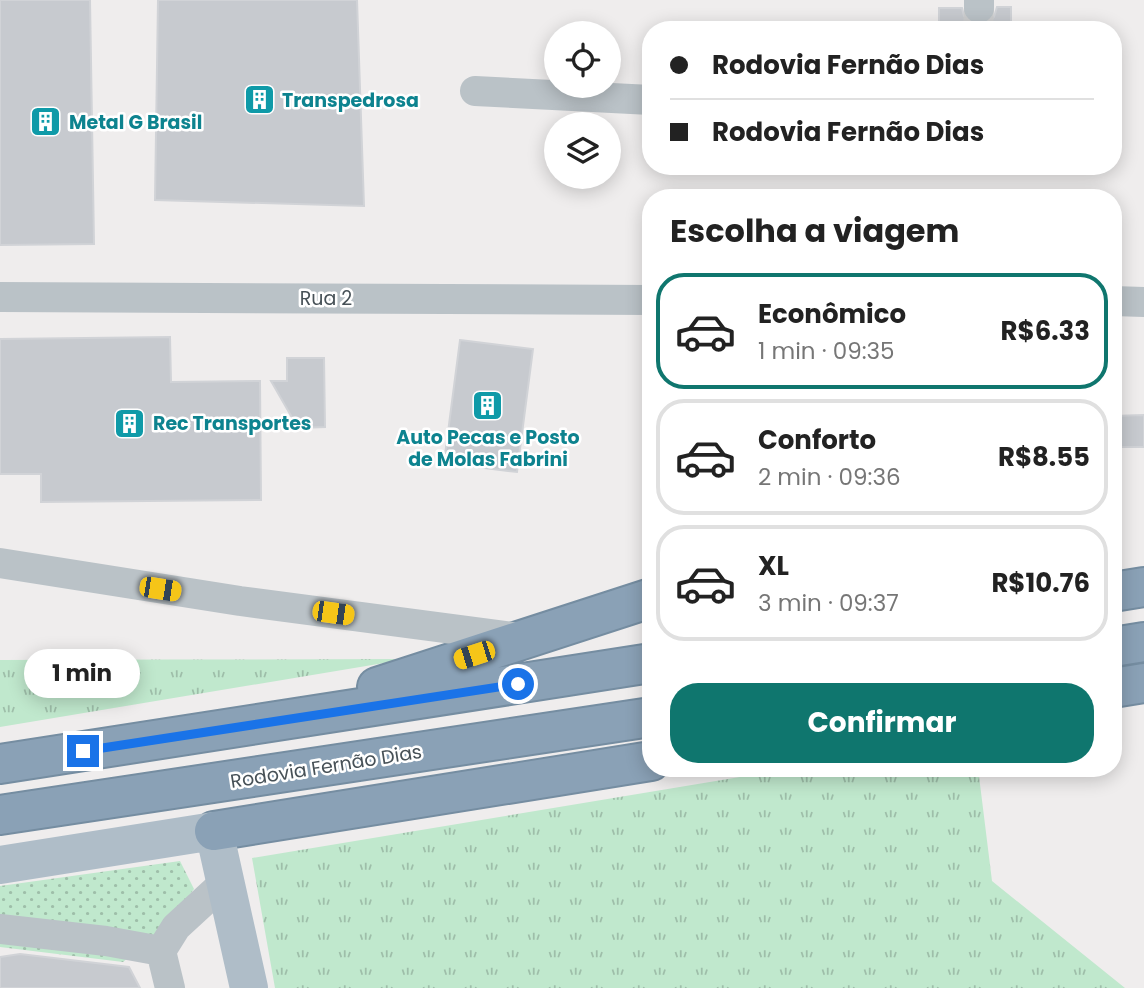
<!DOCTYPE html>
<html lang="pt">
<meta charset="utf-8">
<style>
:root{--surface:#fff;--page:#f2f2f2;--text:#222;--muted:#767676;--line:#e0e0e0;--accent:#0f766e}
body{margin:0;font-family:Poppins,sans-serif;background:var(--page);color:var(--text);height:100vh;display:flex;flex-direction:column;font-size:26px;white-space:nowrap}
*{box-sizing:border-box;margin:0}
p{font-size:23px;color:var(--muted)}
.icon{flex:none;width:38px;height:38px;fill:none;stroke:currentColor;stroke-width:2;stroke-linecap:round;stroke-linejoin:round}
.map{position:relative;flex:1;overflow:hidden}
.details{position:absolute;left:642px;top:189px;width:480px;height:588px;display:flex;flex-direction:column;background:var(--surface);border-radius:28px;box-shadow:0 4px 18px #0003}
.details>*{flex:none}
.top-card{position:absolute;left:642px;top:21px;width:480px;height:154px;border-radius:28px;box-shadow:0 4px 18px #0003;display:grid;align-content:center;height:154px;padding:0 28px;background:var(--surface)}
.controls{position:absolute;left:544px;top:21px;display:grid;gap:14px}
.controls a{display:grid;place-items:center;width:77px;height:77px;border-radius:50%;background:var(--surface);box-shadow:0 4px 18px #0003;font-size:35px}
.end{position:absolute;width:32px;height:32px;margin:-16px;border:9px solid #1a73e8;background:#fff;box-shadow:0 0 0 4px #fff}
.from{border-radius:50%}
.bubble{position:absolute;height:49px;border-radius:24px;background:var(--surface);box-shadow:0 4px 18px #0003;font-size:23px;font-weight:700;line-height:49px;text-align:center}
.car{position:absolute;width:21px;height:42px;margin:-21px -10px;border-radius:9px;box-shadow:0 0 5px 2px #0007;background:linear-gradient(#f5c518 24%,#345 0 40%,#f5c518 0 76%,#345 0 86%,#f5c518 0)}
.top-card b{display:flex;align-items:center;gap:24px;height:66px;font-size:26px}
.top-card b+b{border-top:2px solid var(--line)}
.top-card i{width:18px;height:18px;background:var(--text)}
ul{padding:0;list-style:none}
li{display:flex;align-items:center;gap:21px;height:116px;margin:0 14px 10px;padding:0 14px;border:4px solid var(--line);border-radius:28px}
li div{flex:1}
li b{display:block;font-size:26px}
li em{font-style:normal;font-weight:700}
li.on{border-color:var(--accent)}
li>.icon{width:63px;height:63px;stroke-width:1.5}
h2{padding:0 28px;font-size:32px;line-height:84px}
.button{display:flex;gap:14px;margin-top:auto;padding:14px 28px}
.button a{flex:1;height:80px;border-radius:28px;background:var(--accent);color:#fff;font-size:28px;font-weight:700;line-height:80px;text-align:center}
.map>svg:first-child{display:block}
.grass{fill:url(#grass-tufts)}
.garden{fill:url(#garden-dots)}
.building{fill:#c7cacf;stroke:#d1d3d7;stroke-width:2}
.lines{fill:none;stroke-linecap:round;stroke-linejoin:round}
.minor-tunnel{stroke:#cdcecf;stroke-width:30;stroke-dasharray:30 15;stroke-linecap:butt}
.highway-casing{stroke:#758da1;stroke-width:42}
.minor{stroke:#bac2c7;stroke-width:30}
.major{stroke:#afbdc8;stroke-width:38}
.highway{stroke:#8aa1b6;stroke-width:38}
.route{stroke:#1a73e8;stroke-width:9}
.labels{text-anchor:middle;stroke-width:5;stroke-linejoin:round;paint-order:stroke}
.culture-label{font-size:19px;font-weight:bold;fill:#0d838f;stroke:#fff;text-anchor:start}
.street-label{font-size:19px;fill:#475157;stroke:#fff}
</style>
<div class="map">
<svg width="1144" height="988" viewBox="0 0 1144 988">
<defs>
<pattern id="grass-tufts" width="24" height="20" patternUnits="userSpaceOnUse" patternTransform="scale(1.75)"><rect width="24" height="20" fill="#c0e8cd"/><path d="M3 7l-1-3M5 7V3M7 7l1-3M15 17l-1-3M17 17v-4M19 17l1-3" fill="none" stroke="#9ebea9"/></pattern>
<pattern id="garden-dots" width="8" height="8" patternUnits="userSpaceOnUse" patternTransform="scale(1.75)"><rect width="8" height="8" fill="#c0e8cd"/><path d="M2 2h.1M6 6h.1" fill="none" stroke="#9ebea9" stroke-width="1.8" stroke-linecap="round"/></pattern>
</defs>
<rect width="100%" height="100%" fill="#efeded"/>
<!-- grass -->
<path class="grass" d="M 408,659 L 0,727 L 0,660 Z
M 794,768 L 978,768 L 992,881 L 1125,988 L 275,988 L 252,858 Z"/>
<!-- garden -->
<path class="garden" d="M 180,861 L 194,889 L 166,925 L 123,962 L 0,947 L 0,886 Z"/>
<!-- building -->
<path class="building" d="M 0,0 L 90,0 L 94,244 L 0,245 Z
M 158,0 L 357,0 L 364,206 L 155,200 Z
M 997,7 L 1011,7 L 1011,30 L 939,30 L 939,8 L 962,8 L 964,16 L 970,23 L 980,25 L 987,23 L 994,17 Z
M 170,337 L 171,382 L 260,381 L 261,500 L 41,502 L 41,474 L 0,474 L 0,339 Z
M 460,340 L 533,349 L 517,472 L 444,463 Z
M 287,358 L 324,358 L 325,427 L 298,428 L 271,381 L 287,381 Z
M 1144,415 L 1144,447 L 1113,447 L 1113,416 Z
M 20,954 L 129,967 L 140,988 L 0,988 L 0,957 Z"/>
<g class="lines">
<!-- minor-tunnel -->
<path class="minor-tunnel" d="M 978,30 L 979,8"/>
<defs>
<path id="highway" d="M 1113,592 L 1144,587
M 1113,647 L 1144,642
M 377,687 L 651,598
M 1113,688 L 1144,683
M 0,764 L 651,663
M 0,815 L 651,717
M 214,831 L 651,761"/>
</defs>
<!-- highway casing -->
<use href="#highway" class="highway-casing"/>
<!-- minor -->
<path class="minor" d="M 979,8 L 979,0
M 475,91 L 651,100
M 0,297 L 651,300
M 1113,301 L 1144,302
M 0,563 L 240,601 L 520,638
M 0,929 L 106,941 L 161,951
M 170,988 L 161,951 L 176,927 L 226,881"/>
<!-- major -->
<path class="major" d="M 0,865 L 214,831 L 249,988"/>
<!-- highway -->
<use href="#highway" class="highway"/>
</g>
<g class="lines">
<!-- route -->
<path class="route" d="M 83,751 L 518,684"/>
</g>
<!-- icons -->
<defs>
<symbol id="building-square" viewBox="-11 -11 22 22"><rect x="-9" y="-9" width="18" height="18" rx="4" fill="#0f9aa8" stroke="#fff"/><path d="M-4-6H4V6H1V3H-1V6H-4ZM-2.5-4.3h1.7v1.8h-1.7ZM.8-4.3h1.7v1.8H.8ZM-2.5-1h1.7V.8h-1.7ZM.8-1h1.7V.8H.8Z" fill="#fff"/></symbol>
</defs>
<g fill-rule="evenodd">
<use href="#building-square" x="242" y="82" width="35" height="35"/>
<use href="#building-square" x="28" y="104" width="35" height="35"/>
<use href="#building-square" x="470" y="388" width="35" height="35"/>
<use href="#building-square" x="112" y="406" width="35" height="35"/>
</g>
<g class="labels">
<!-- culture labels -->
<g class="culture-label">
<text x="282" y="107">Transpedrosa</text>
<text x="69" y="129">Metal G Brasil</text>
<text x="153" y="430">Rec Transportes</text>
<text x="488" y="444" text-anchor="middle">Auto Pecas e Posto<tspan x="488" dy="22">de Molas Fabrini</tspan></text>
</g>
<!-- street labels -->
<g class="street-label">
<text x="326" y="305">Rua 2</text>
<text transform="translate(326 766) rotate(-9)" y="7">Rodovia Fernão Dias</text>
</g>
</g>
</svg>
<div class="controls">
<a><svg class="icon" aria-label="locate" viewBox="0 0 24 24"><circle cx="12" cy="12" r="6"/><path d="M12 2v4M12 18v4M2 12h4M18 12h4"/></svg></a>
<a><svg class="icon" aria-label="layers" viewBox="0 0 24 24"><path d="M12 4l9 5-9 5-9-5zM3 14l9 5 9-5"/></svg></a>
</div>
<i class="end from" style="left:518px;top:684px"></i>
<i class="end" style="left:83px;top:751px"></i>
<div class="bubble" style="left:24px;top:649px;width:116px">1 min</div>
<i class="car" style="left:160px;top:589px;rotate:99deg"></i>
<i class="car" style="left:333px;top:613px;rotate:98deg"></i>
<i class="car" style="left:474px;top:655px;rotate:252deg"></i>
<div class="top-card">
<b><i class="from"></i>Rodovia Fernão Dias</b>
<b><i></i>Rodovia Fernão Dias</b>
</div>
<section class="details">
<h2>Escolha a viagem</h2>
<ul>
<li class="on"><svg class="icon" aria-label="car" viewBox="0 0 24 24"><path d="M5 17H2v-5l4-1 3-4h7l3 4 3 1v5h-3M9 17h6M6 11h13"/><circle cx="7" cy="17" r="2"/><circle cx="17" cy="17" r="2"/></svg><div><b>Econômico</b><p>1 min · 09:35</p></div><em>R$6.33</em></li>
<li><svg class="icon" aria-label="car" viewBox="0 0 24 24"><path d="M5 17H2v-5l4-1 3-4h7l3 4 3 1v5h-3M9 17h6M6 11h13"/><circle cx="7" cy="17" r="2"/><circle cx="17" cy="17" r="2"/></svg><div><b>Conforto</b><p>2 min · 09:36</p></div><em>R$8.55</em></li>
<li><svg class="icon" aria-label="car" viewBox="0 0 24 24"><path d="M5 17H2v-5l4-1 3-4h7l3 4 3 1v5h-3M9 17h6M6 11h13"/><circle cx="7" cy="17" r="2"/><circle cx="17" cy="17" r="2"/></svg><div><b>XL</b><p>3 min · 09:37</p></div><em>R$10.76</em></li>
</ul>
<div class="button"><a>Confirmar</a></div>
</section>
</div>
